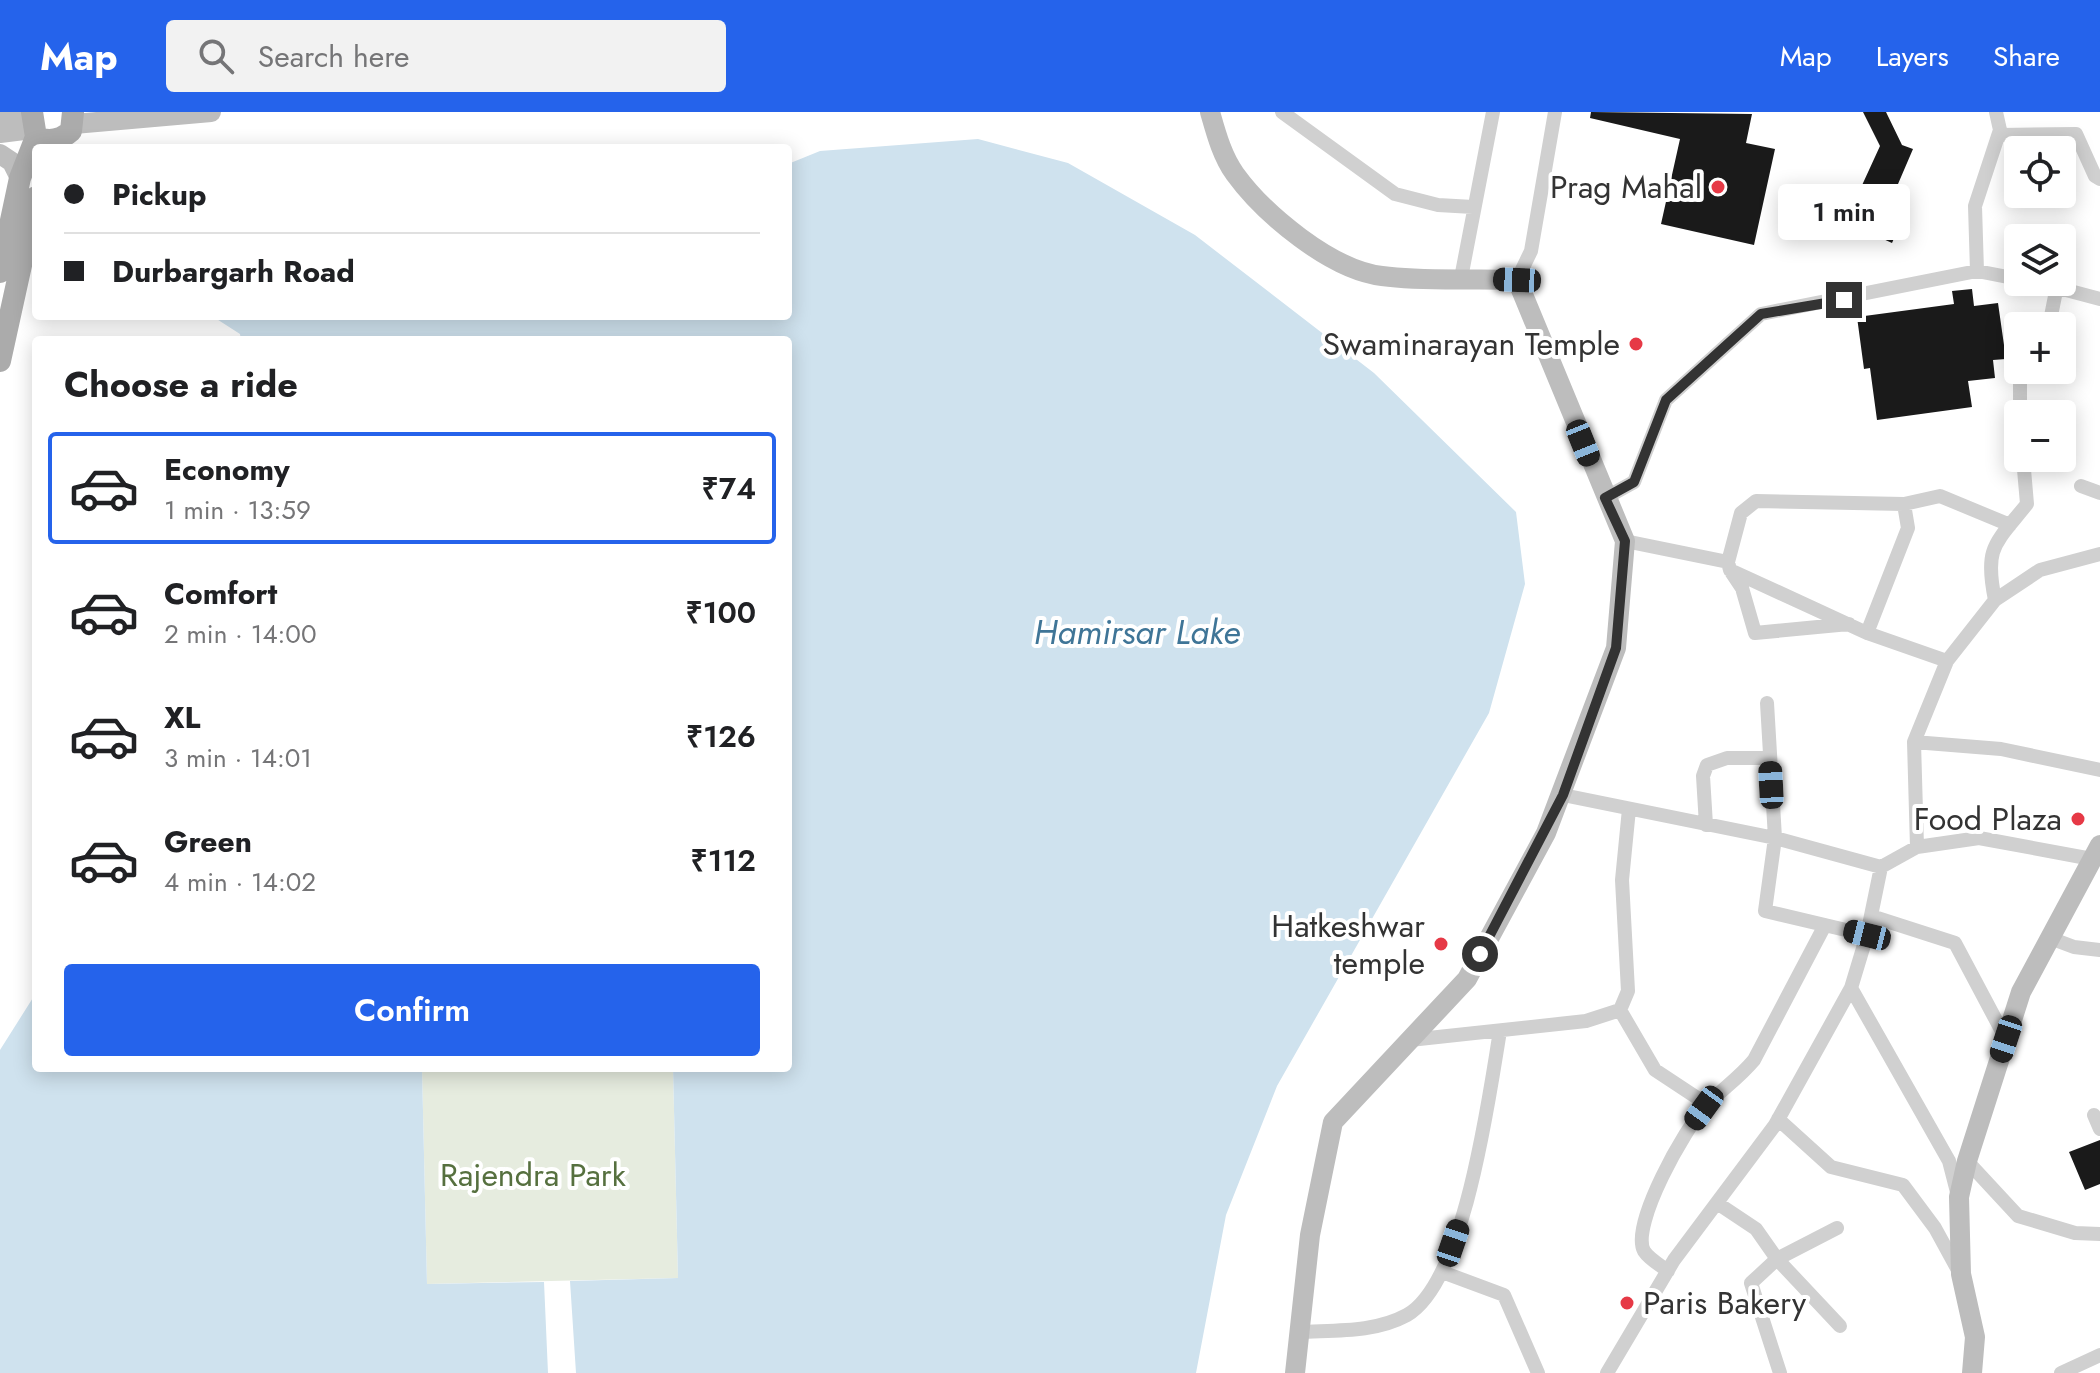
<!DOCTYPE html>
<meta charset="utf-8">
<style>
:root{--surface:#fff;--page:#f2f2f2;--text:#202124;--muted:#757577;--line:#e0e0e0;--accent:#2563eb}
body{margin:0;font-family:Jost,sans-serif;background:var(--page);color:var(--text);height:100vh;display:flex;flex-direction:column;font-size:30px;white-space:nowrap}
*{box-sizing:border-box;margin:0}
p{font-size:26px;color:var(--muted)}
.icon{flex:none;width:44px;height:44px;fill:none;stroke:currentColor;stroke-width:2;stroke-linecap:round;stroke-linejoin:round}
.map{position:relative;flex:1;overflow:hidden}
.drawer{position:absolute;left:32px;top:224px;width:760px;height:736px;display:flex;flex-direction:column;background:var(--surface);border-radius:8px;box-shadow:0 4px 20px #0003}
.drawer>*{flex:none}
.guide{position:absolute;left:32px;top:32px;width:760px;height:176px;border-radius:8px;box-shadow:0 4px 20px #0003;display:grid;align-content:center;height:176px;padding:0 32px;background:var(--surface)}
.buttons{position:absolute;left:2004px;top:24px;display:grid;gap:16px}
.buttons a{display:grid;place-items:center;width:72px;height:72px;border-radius:8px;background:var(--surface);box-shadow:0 4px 20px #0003;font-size:40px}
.end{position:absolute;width:36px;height:36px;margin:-18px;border:10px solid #333;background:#fff;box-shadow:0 0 0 4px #fff}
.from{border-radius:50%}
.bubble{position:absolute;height:56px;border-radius:8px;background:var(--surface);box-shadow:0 4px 20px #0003;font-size:26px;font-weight:600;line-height:56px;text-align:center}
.car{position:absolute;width:24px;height:48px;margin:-24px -12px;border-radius:10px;box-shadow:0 0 6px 2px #0007;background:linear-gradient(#222 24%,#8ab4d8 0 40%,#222 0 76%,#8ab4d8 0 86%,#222 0)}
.guide b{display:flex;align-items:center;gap:28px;height:76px;font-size:30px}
.guide b+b{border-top:2px solid var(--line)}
.guide i{width:20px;height:20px;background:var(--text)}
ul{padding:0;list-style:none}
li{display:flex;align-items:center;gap:24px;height:112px;margin:0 16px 12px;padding:0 16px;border:4px solid transparent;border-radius:8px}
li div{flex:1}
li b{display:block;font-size:30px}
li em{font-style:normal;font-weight:600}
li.on{border-color:var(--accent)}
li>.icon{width:72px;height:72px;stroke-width:1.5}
h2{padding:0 32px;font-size:36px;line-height:96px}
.action{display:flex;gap:16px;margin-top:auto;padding:16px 32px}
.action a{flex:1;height:92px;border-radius:8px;background:var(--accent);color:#fff;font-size:32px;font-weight:600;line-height:92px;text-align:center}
header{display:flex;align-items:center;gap:48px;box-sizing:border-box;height:112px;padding:0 40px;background:var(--accent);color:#fff}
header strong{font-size:38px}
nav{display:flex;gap:44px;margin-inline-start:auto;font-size:28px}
.search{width:560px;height:72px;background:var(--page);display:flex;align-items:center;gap:20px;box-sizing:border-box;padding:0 28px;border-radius:8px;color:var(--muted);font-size:30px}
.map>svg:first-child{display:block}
.green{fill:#e6ecdf}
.water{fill:#cfe2ee}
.building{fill:#1a1a1a}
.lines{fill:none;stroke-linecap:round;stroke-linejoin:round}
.street{stroke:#d0d0d0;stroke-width:14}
.secondary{stroke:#bdbdbd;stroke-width:20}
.primary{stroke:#ababab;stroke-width:22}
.route{stroke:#333;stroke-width:10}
.poi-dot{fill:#e63946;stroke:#fff;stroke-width:3}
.labels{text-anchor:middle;stroke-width:8;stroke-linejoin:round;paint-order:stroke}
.poi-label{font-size:32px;fill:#333;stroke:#fff;text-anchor:end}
.park-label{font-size:32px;fill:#56703f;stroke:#fff}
.water-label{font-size:34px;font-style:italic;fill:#3f7597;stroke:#fff}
</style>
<header>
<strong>Map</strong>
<div class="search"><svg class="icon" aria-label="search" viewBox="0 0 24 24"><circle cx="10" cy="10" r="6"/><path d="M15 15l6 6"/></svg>Search here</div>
<nav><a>Map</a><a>Layers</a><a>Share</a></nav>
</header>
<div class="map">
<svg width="2100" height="1261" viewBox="0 0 2100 1261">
<rect width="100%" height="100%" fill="#fff"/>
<!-- green -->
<path class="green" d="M 422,956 L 673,956 L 678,1166 L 427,1172 Z"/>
<!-- water -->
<path class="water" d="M 978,27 L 1068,51 L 1195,123 L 1374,261 L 1516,400 L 1525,472 L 1489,601 L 1277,974 L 1226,1103 L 1196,1261 L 576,1261 L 570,1169 L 678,1166 L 673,956 L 788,956 L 788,228 L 241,228 L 240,222 L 212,204 L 788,204 L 788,52 L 820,39 Z
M 36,881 L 36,956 L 422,956 L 427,1172 L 544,1170 L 548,1261 L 0,1261 L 0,938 Z"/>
<!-- building -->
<path class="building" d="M 1591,0 L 1752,2 L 1746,31 L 1775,37 L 1754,133 L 1661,112 L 1680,27 L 1590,6 Z
M 1863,0 L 1886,0 L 1902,33 L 1913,37 L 1892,86 L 1909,92 L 1892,131 L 1859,116 L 1840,127 L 1810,123 L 1814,94 L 1841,99 L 1857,94 L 1858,82 L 1880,34 Z
M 1972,177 L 1974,194 L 1998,191 L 2006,247 L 1993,248 L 1995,266 L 1968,269 L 1972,295 L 1877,308 L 1870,256 L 1864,257 L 1857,205 L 1954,192 L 1952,179 Z
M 2100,1028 L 2100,1072 L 2085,1078 L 2069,1040 Z"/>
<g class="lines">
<!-- street -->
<path class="street" d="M 1282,0 L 1395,82 L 1438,93 L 1473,95
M 1999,23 L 2076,22 L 2095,64 L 2100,67
M 1977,159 L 1975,94 L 2000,18 L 1996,0
M 1461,166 L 1493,0
M 1517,168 L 1531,139 L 1555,0
M 2036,170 L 2100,187
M 2049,214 L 2057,174
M 2020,302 L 2020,258
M 2081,374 L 2100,381
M 1605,386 L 1634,370 L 1666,288 L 1761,202 L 1977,159 L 2018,167
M 1625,429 L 1728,450 L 1730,458 L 1867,521 L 1947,549
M 1728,450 L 1741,401 L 1756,389 L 1904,392 L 1940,384 L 2010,413
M 1730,458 L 1742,476 L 1755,521 L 1849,512
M 1995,488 C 1984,435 1995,432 2027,392 L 2023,346
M 1867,521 L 1908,416 L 1904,392
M 1767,591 L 1775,726 L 1765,799 L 1867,823
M 1914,630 L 2001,637 L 2100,658
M 1563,683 L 1775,726 L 1881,755
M 1706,713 L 1703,664 L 1707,653 L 1727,646 L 1770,646
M 1917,735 L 1979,726 L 2092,747
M 1871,804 L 1955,831 L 2006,927
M 2050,826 L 2074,835 L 2100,838
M 1851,876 L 1949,1049 L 1957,1080
M 1620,898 L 1655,958 L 1708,993
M 1410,928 L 1586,909 L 1620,898 L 1628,879 L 1622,768 L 1629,697
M 2094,1003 L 2100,1017
M 1778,1007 L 1831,1055 L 1903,1073 L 1935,1116 L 1958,1158
M 1967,1049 L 2018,1104 L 2075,1121 L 2100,1122
M 1717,1091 L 1756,1117 L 1777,1147 L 1840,1214
M 1668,1159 C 1660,1153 1649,1147 1644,1139 C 1630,1113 1686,1015 1705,995 C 1721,978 1739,966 1754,948 L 1825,813
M 1442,1160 L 1504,1183 L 1538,1261
M 1299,1220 C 1335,1218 1374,1221 1407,1203 C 1465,1170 1489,984 1500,919
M 1607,1261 L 1674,1148 L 1775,1013 L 1851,876 L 1867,823 L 1881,755 L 1917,735 L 1914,630 L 1947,549 L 1995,488 L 2040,458 L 2100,442
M 1780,1261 L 1751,1171 L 1777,1147 L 1837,1116
M 2061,1261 L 2100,1243"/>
<!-- secondary -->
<path class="secondary" d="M 1210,0 C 1216,21 1222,44 1235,62 C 1264,102 1331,158 1382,164 C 1426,170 1473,166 1517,168 L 1625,429 L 1616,536 L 1546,721 L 1467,867 L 1333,1010 L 1310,1123 L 1295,1261
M 0,6 L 19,0
M 74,12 L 211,0
M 0,21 L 32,17
M 0,42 L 12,50 L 20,66
M 1972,1261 L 1975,1225 L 1961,1162 L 1959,1085 L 1967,1049 L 2021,880 L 2100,733"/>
<!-- primary -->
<path class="primary" d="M 32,0 L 36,25 C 49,31 61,28 71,19 L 73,0
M 0,160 L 20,66 L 36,25
M 0,249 L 36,85"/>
</g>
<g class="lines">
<!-- route -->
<path class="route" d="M 1480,842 L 1563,683 L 1616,536 L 1625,429 L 1605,386 L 1634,370 L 1666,288 L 1761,202 L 1844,188"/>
</g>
<!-- markers -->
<g class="poi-dot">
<circle cx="1718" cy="75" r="8"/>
<circle cx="1636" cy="232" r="8"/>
<circle cx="2078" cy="707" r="8"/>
<circle cx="1441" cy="832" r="8"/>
<circle cx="1627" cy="1191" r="8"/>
</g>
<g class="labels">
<!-- poi labels -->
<g class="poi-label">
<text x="1702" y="86">Prag Mahal</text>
<text x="1620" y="243">Swaminarayan Temple</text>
<text x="2062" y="718">Food Plaza</text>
<text x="1425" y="825">Hatkeshwar<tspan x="1425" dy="37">temple</tspan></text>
<text x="1643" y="1202" text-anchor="start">Paris Bakery</text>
</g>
<!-- park labels -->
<g class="park-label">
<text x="533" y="1074">Rajendra Park</text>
</g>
<!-- water labels -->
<g class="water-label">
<text x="1137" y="532">Hamirsar Lake</text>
</g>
</g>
</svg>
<div class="buttons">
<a><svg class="icon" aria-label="locate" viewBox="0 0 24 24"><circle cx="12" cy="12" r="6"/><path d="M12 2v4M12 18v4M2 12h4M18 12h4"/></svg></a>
<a><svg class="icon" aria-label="layers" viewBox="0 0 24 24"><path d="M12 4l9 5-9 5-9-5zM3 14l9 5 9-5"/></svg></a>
<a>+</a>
<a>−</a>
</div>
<i class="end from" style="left:1480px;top:842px"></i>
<i class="end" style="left:1844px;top:188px"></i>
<div class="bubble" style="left:1778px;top:72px;width:132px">1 min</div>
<i class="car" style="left:1517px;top:168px;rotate:272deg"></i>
<i class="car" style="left:1583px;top:331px;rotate:158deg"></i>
<i class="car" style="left:1771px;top:673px;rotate:357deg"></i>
<i class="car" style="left:1867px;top:823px;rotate:284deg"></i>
<i class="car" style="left:2006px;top:927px;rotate:198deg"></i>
<i class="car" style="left:1704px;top:996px;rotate:216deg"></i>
<i class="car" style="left:1453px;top:1131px;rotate:19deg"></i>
<div class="guide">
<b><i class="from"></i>Pickup</b>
<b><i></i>Durbargarh Road</b>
</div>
<section class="drawer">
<h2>Choose a ride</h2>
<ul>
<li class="on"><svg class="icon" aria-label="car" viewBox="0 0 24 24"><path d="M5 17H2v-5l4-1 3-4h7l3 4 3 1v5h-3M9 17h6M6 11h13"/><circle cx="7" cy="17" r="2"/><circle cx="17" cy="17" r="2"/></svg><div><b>Economy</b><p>1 min · 13:59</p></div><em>₹74</em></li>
<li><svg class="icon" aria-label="car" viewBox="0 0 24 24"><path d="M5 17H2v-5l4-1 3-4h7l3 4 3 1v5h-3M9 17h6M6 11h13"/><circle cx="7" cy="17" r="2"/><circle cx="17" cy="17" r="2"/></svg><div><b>Comfort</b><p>2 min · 14:00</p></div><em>₹100</em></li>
<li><svg class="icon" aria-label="car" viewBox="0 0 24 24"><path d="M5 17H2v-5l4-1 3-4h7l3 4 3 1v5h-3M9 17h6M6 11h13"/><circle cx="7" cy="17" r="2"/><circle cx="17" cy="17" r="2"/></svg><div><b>XL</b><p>3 min · 14:01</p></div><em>₹126</em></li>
<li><svg class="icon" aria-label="car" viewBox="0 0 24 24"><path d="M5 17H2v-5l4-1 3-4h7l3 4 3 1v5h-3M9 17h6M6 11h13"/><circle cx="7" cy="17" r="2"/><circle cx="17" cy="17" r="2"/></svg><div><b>Green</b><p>4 min · 14:02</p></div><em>₹112</em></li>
</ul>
<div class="action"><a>Confirm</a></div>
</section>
</div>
